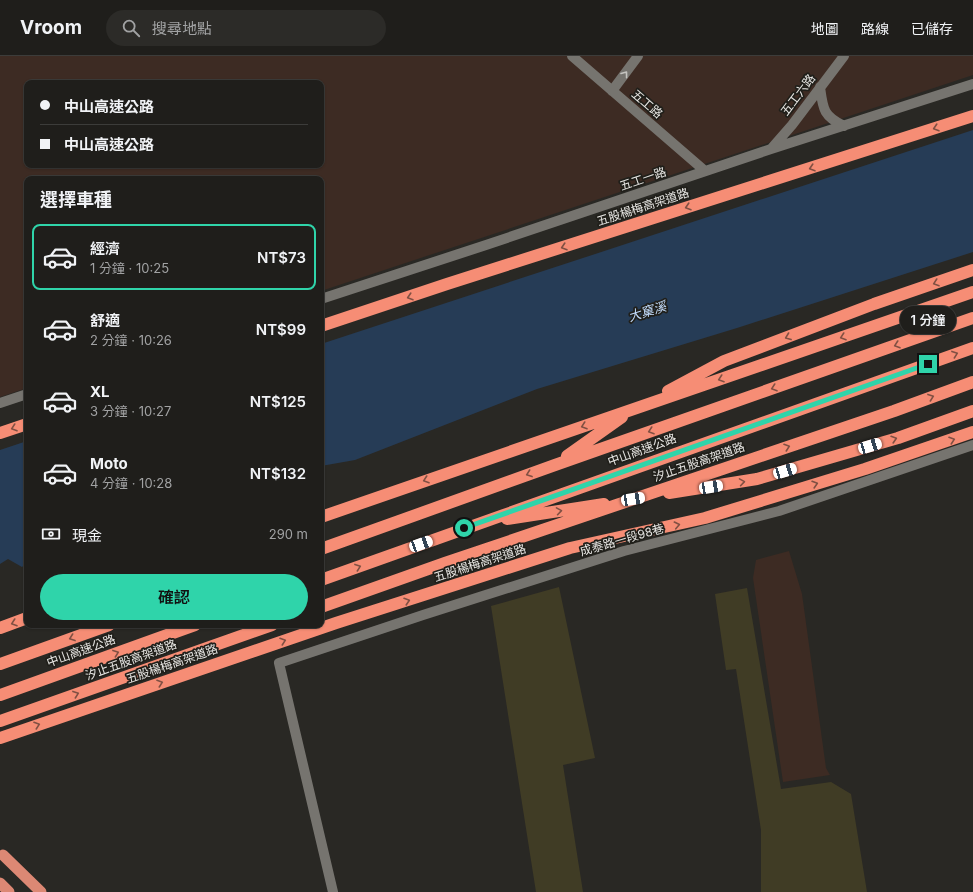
<!DOCTYPE html>
<html lang="zh-TW">
<meta charset="utf-8">
<style>
:root{--surface:#1f1e1b;--page:#2c2b28;--text:#f1f3f6;--muted:#a1a2a3;--line:#3c3c3a;--accent:#2fd4aa}
body{margin:0;font-family:Inter,"Noto Sans TC",sans-serif;background:var(--page);color:var(--text);height:100vh;display:flex;flex-direction:column;font-size:15px;white-space:nowrap}
*{box-sizing:border-box;margin:0}
p{font-size:13px;color:var(--muted)}
.icon{flex:none;width:22px;height:22px;fill:none;stroke:currentColor;stroke-width:2;stroke-linecap:round;stroke-linejoin:round}
.map{position:relative;flex:1;overflow:hidden}
.drawer{position:absolute;left:24px;top:120px;width:300px;height:452px;display:flex;flex-direction:column;background:var(--surface);border-radius:8px;box-shadow:0 1px 3px #0004,0 0 0 1px var(--line)}
.drawer>*{flex:none}
.hud{position:absolute;left:24px;top:24px;width:300px;height:88px;border-radius:8px;box-shadow:0 1px 3px #0004,0 0 0 1px var(--line);display:grid;align-content:center;height:88px;padding:0 16px;background:var(--surface)}
.end{position:absolute;width:18px;height:18px;margin:-9px;border:5px solid #2fd4aa;background:#111;box-shadow:0 0 0 2px #111}
.from{border-radius:50%}
.bubble{position:absolute;height:28px;border-radius:14px;background:var(--surface);box-shadow:0 1px 3px #0004,0 0 0 1px var(--line);font-size:13px;font-weight:600;line-height:28px;text-align:center}
.car{position:absolute;width:12px;height:24px;margin:-12px -6px;border-radius:5px;box-shadow:0 0 3px 1px #0007;background:linear-gradient(#fff 24%,#345 0 40%,#fff 0 76%,#345 0 86%,#fff 0)}
.hud b{display:flex;align-items:center;gap:14px;height:38px;font-size:15px}
.hud b+b{border-top:1px solid var(--line)}
.hud i{width:10px;height:10px;background:var(--text)}
ul{padding:0;list-style:none}
li{display:flex;align-items:center;gap:12px;height:66px;margin:0 8px 6px;padding:0 8px;border:2px solid transparent;border-radius:8px}
li div{flex:1}
li b{display:block;font-size:15px}
li em{font-style:normal;font-weight:600}
li.active{border-color:var(--accent)}
li>.icon{width:36px;height:36px;stroke-width:1.5}
h2{padding:0 16px;font-size:18px;line-height:48px}
.pay{display:flex;align-items:center;gap:10px;height:44px;padding:0 16px;font-size:15px}
.pay p{margin-inline-start:auto}
.action{display:flex;gap:8px;margin-top:auto;padding:8px 16px}
.action a{flex:1;height:46px;border-radius:24px;background:var(--accent);color:#111;font-size:16px;font-weight:600;line-height:46px;text-align:center}
header{display:flex;align-items:center;gap:24px;box-sizing:border-box;height:56px;padding:0 20px;background:var(--surface);border-bottom:1px solid var(--line)}
header strong{font-size:19px}
nav{display:flex;gap:22px;margin-inline-start:auto;font-size:14px}
.search{width:280px;height:36px;background:var(--page);display:flex;align-items:center;gap:10px;box-sizing:border-box;padding:0 14px;border-radius:22px;color:var(--muted);font-size:15px}
.map>svg:first-child{display:block}
.industrial{fill:#3d2b23;fill-rule:evenodd}
.green{fill:#403c25}
.water{fill:#263c56}
.lines{fill:none;stroke-linecap:round;stroke-linejoin:round}
.minor{stroke:#76746f;stroke-width:10}
.trunk{stroke:#dc8874;stroke-width:11}
.motorway{stroke:#f68d75;stroke-width:12}
.oneway{stroke:#c5c4c0}
.oneway2{stroke:#805043}
.route{stroke:#2fd4aa;stroke-width:5}
.labels{text-anchor:middle;stroke-width:3.5;stroke-linejoin:round;paint-order:stroke}
.street-label{font-size:12px;fill:#e7e6e3;stroke:#201f1a}
.water-label{font-size:13px;font-style:italic;fill:#c0d9f8;stroke:#201f1a}
</style>
<header>
<strong>Vroom</strong>
<div class="search"><svg class="icon" aria-label="search" viewBox="0 0 24 24"><circle cx="10" cy="10" r="6"/><path d="M15 15l6 6"/></svg>搜尋地點</div>
<nav><a>地圖</a><a>路線</a><a>已儲存</a></nav>
</header>
<div class="map">
<svg width="973" height="836" viewBox="0 0 973 836">
<rect width="100%" height="100%" fill="#292824"/>
<!-- industrial -->
<path class="industrial" d="M 0,0 L 973,0 L 973,19 L 321,235 L 321,123 L 27,123 L 27,332 L 0,341 ZM 27,27 L 321,27 L 321,109 L 27,109 Z
M 789,495 L 802,538 L 826,712 L 830,719 L 783,726 L 753,522 L 756,504 Z"/>
<!-- green -->
<path class="green" d="M 559,531 L 595,702 L 563,709 L 583,836 L 536,836 L 491,550 Z
M 747,532 L 781,733 L 831,726 L 851,738 L 867,836 L 761,836 L 761,774 L 736,613 L 726,614 L 715,538 Z"/>
<!-- water -->
<path class="water" d="M 973,74 L 973,196 L 737,272 L 537,333 L 355,404 L 321,410 L 321,288 Z
M 27,385 L 27,506 L 22,511 L 8,503 L 0,508 L 0,394 Z"/>
<g class="lines">
<!-- minor -->
<path class="minor" d="M 572,0 L 705,115
M 820,31 C 823,53 823,60 844,70
M 612,35 L 638,0
M 771,93 L 792,69 L 844,0
M 321,243 L 486,189 L 771,93 L 973,28
M 0,347 L 27,338
M 333,836 L 279,607 L 423,559 L 624,495 L 779,455 L 973,389"/>
<!-- trunk -->
<path class="trunk" d="M 3,799 L 41,836
M 0,827 L 9,836"/>
<!-- motorway -->
<path class="motorway" d="M 321,270 L 447,228 L 973,60
M 668,335 L 724,305 L 874,248 L 973,214
M 0,377 L 27,368
M 567,400 L 622,361
M 669,437 L 757,423 L 898,382 L 973,355
M 321,461 L 973,236
M 507,463 L 604,448
M 321,493 L 555,409 L 973,262
M 321,524 L 973,292
M 321,551 L 445,507 L 894,355 L 973,326
M 0,572 L 27,562
M 0,608 L 109,569
M 0,639 L 195,569
M 0,665 L 272,569
M 0,682 L 336,567 L 570,492 L 705,462 L 865,413 L 973,376"/>
</g>
<!-- one-way arrows -->
<defs><path id="oneway-chevron" d="M-2-3.5L2.5 0L-2 3.5" fill="none" stroke-width="1.6" stroke-linecap="round" stroke-linejoin="round"/></defs>
<use class="oneway" href="#oneway-chevron" transform="translate(625 18) rotate(-53)"/>
<g class="oneway2">
<use href="#oneway-chevron" transform="translate(936 72) rotate(162)"/>
<use href="#oneway-chevron" transform="translate(812 112) rotate(162)"/>
<use href="#oneway-chevron" transform="translate(688 151) rotate(162)"/>
<use href="#oneway-chevron" transform="translate(564 191) rotate(162)"/>
<use href="#oneway-chevron" transform="translate(936 227) rotate(161)"/>
<use href="#oneway-chevron" transform="translate(410 241) rotate(162)"/>
<use href="#oneway-chevron" transform="translate(788 281) rotate(159)"/>
<use href="#oneway-chevron" transform="translate(843 281) rotate(161)"/>
<use href="#oneway-chevron" transform="translate(897 289) rotate(161)"/>
<use href="#oneway-chevron" transform="translate(955 298) rotate(-20)"/>
<use href="#oneway-chevron" transform="translate(721 323) rotate(161)"/>
<use href="#oneway-chevron" transform="translate(774 332) rotate(161)"/>
<use href="#oneway-chevron" transform="translate(931 341) rotate(-20)"/>
<use href="#oneway-chevron" transform="translate(584 370) rotate(161)"/>
<use href="#oneway-chevron" transform="translate(14 372) rotate(161)"/>
<use href="#oneway-chevron" transform="translate(651 375) rotate(161)"/>
<use href="#oneway-chevron" transform="translate(894 383) rotate(-17)"/>
<use href="#oneway-chevron" transform="translate(952 384) rotate(-19)"/>
<use href="#oneway-chevron" transform="translate(787 391) rotate(-19)"/>
<use href="#oneway-chevron" transform="translate(529 418) rotate(160)"/>
<use href="#oneway-chevron" transform="translate(426 424) rotate(161)"/>
<use href="#oneway-chevron" transform="translate(742 426) rotate(-9)"/>
<use href="#oneway-chevron" transform="translate(815 428) rotate(-17)"/>
<use href="#oneway-chevron" transform="translate(559 455) rotate(-9)"/>
<use href="#oneway-chevron" transform="translate(677 469) rotate(-12)"/>
<use href="#oneway-chevron" transform="translate(358 511) rotate(-20)"/>
<use href="#oneway-chevron" transform="translate(407 545) rotate(-18)"/>
<use href="#oneway-chevron" transform="translate(14 567) rotate(161)"/>
<use href="#oneway-chevron" transform="translate(72 582) rotate(160)"/>
<use href="#oneway-chevron" transform="translate(283 585) rotate(-19)"/>
<use href="#oneway-chevron" transform="translate(116 597) rotate(-20)"/>
<use href="#oneway-chevron" transform="translate(160 627) rotate(-19)"/>
<use href="#oneway-chevron" transform="translate(76 638) rotate(-20)"/>
<use href="#oneway-chevron" transform="translate(37 669) rotate(-19)"/>
</g>
<g class="lines">
<!-- route -->
<path class="route" d="M 464,472 L 928,308"/>
</g>
<g class="labels">
<!-- street labels -->
<g class="street-label">
<text transform="translate(798 39) rotate(-53)" y="4">五工六路</text>
<text transform="translate(647 48) rotate(41)" y="4">五工路</text>
<text transform="translate(643 123) rotate(-19)" y="4">五工一路</text>
<text transform="translate(643 151) rotate(-18)" y="4">五股楊梅高架道路</text>
<text transform="translate(642 394) rotate(-20)" y="4">中山高速公路</text>
<text transform="translate(699 406) rotate(-19)" y="4">汐止五股高架道路</text>
<text transform="translate(622 484) rotate(-16)" y="4">成泰路一段98巷</text>
<text transform="translate(480 507) rotate(-18)" y="4">五股楊梅高架道路</text>
<text transform="translate(81 595) rotate(-20)" y="4">中山高速公路</text>
<text transform="translate(131 604) rotate(-20)" y="4">汐止五股高架道路</text>
<text transform="translate(172 608) rotate(-19)" y="4">五股楊梅高架道路</text>
</g>
<!-- water labels -->
<g class="water-label">
<text transform="translate(647 255) rotate(-17)" y="5">大窠溪</text>
</g>
</g>
</svg>
<i class="end from" style="left:464px;top:472px"></i>
<i class="end" style="left:928px;top:308px"></i>
<div class="bubble" style="left:900px;top:250px;width:56px">1 分鐘</div>
<i class="car" style="left:870px;top:390px;rotate:73deg"></i>
<i class="car" style="left:785px;top:415px;rotate:73deg"></i>
<i class="car" style="left:711px;top:431px;rotate:81deg"></i>
<i class="car" style="left:633px;top:443px;rotate:81deg"></i>
<i class="car" style="left:421px;top:488px;rotate:70deg"></i>
<div class="hud">
<b><i class="from"></i>中山高速公路</b>
<b><i></i>中山高速公路</b>
</div>
<section class="drawer">
<h2>選擇車種</h2>
<ul>
<li class="active"><svg class="icon" aria-label="car" viewBox="0 0 24 24"><path d="M5 17H2v-5l4-1 3-4h7l3 4 3 1v5h-3M9 17h6M6 11h13"/><circle cx="7" cy="17" r="2"/><circle cx="17" cy="17" r="2"/></svg><div><b>經濟</b><p>1 分鐘 · 10:25</p></div><em>NT$73</em></li>
<li><svg class="icon" aria-label="car" viewBox="0 0 24 24"><path d="M5 17H2v-5l4-1 3-4h7l3 4 3 1v5h-3M9 17h6M6 11h13"/><circle cx="7" cy="17" r="2"/><circle cx="17" cy="17" r="2"/></svg><div><b>舒適</b><p>2 分鐘 · 10:26</p></div><em>NT$99</em></li>
<li><svg class="icon" aria-label="car" viewBox="0 0 24 24"><path d="M5 17H2v-5l4-1 3-4h7l3 4 3 1v5h-3M9 17h6M6 11h13"/><circle cx="7" cy="17" r="2"/><circle cx="17" cy="17" r="2"/></svg><div><b>XL</b><p>3 分鐘 · 10:27</p></div><em>NT$125</em></li>
<li><svg class="icon" aria-label="car" viewBox="0 0 24 24"><path d="M5 17H2v-5l4-1 3-4h7l3 4 3 1v5h-3M9 17h6M6 11h13"/><circle cx="7" cy="17" r="2"/><circle cx="17" cy="17" r="2"/></svg><div><b>Moto</b><p>4 分鐘 · 10:28</p></div><em>NT$132</em></li>
</ul>
<div class="pay"><svg class="icon" aria-label="cash" viewBox="0 0 24 24"><path d="M3 7h18v10H3z"/><circle cx="12" cy="12" r="2"/></svg>現金<p>290 m</p></div>
<div class="action"><a>確認</a></div>
</section>
</div>
